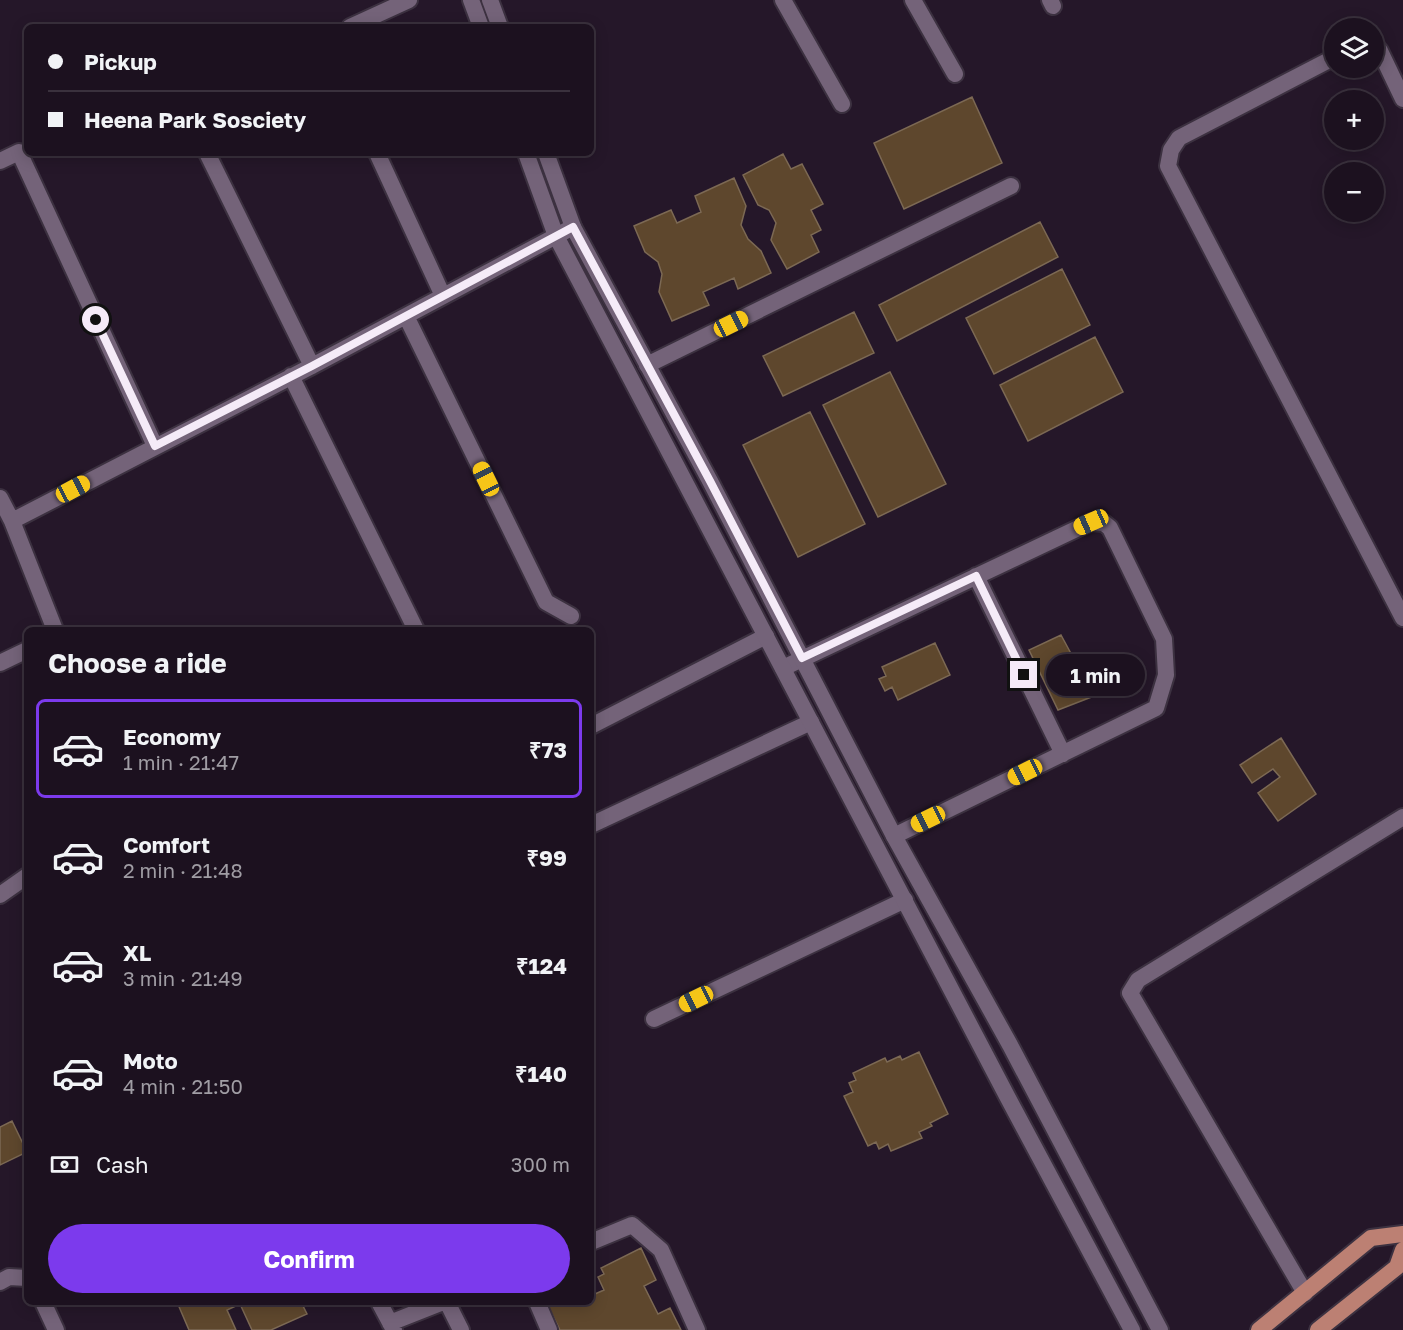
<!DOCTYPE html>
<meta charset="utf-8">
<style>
:root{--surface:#1c111f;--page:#291f2c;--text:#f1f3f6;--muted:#a09da4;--line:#3a313d;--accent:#7c3aed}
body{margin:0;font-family:"Golos Text",sans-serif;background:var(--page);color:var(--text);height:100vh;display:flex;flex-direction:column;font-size:22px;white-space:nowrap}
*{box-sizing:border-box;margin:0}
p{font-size:20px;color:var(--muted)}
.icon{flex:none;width:33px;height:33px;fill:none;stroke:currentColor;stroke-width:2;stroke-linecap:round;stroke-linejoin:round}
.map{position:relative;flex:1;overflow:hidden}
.panel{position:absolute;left:24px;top:627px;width:570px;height:678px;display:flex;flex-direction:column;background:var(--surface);border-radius:9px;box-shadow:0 3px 15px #0003,0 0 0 2px var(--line)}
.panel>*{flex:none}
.guide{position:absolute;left:24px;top:24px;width:570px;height:132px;border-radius:9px;box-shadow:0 3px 15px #0003,0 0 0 2px var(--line);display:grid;align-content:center;height:132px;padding:0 24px;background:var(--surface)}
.controls{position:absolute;left:1324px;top:18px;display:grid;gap:12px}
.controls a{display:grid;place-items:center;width:60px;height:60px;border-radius:50%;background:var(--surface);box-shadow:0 3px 15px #0003,0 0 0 2px var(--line);font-size:30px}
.end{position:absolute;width:27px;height:27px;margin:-14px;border:8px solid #f5ebf8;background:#111;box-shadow:0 0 0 3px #111}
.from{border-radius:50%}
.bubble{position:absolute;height:42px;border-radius:21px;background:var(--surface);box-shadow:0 3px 15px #0003,0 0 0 2px var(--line);font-size:20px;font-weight:700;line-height:42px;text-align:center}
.car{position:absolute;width:18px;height:36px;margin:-18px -9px;border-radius:8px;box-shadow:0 0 4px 2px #0007;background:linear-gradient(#f5c518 24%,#345 0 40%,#f5c518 0 76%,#345 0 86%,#f5c518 0)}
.guide b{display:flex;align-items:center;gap:21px;height:57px;font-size:22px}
.guide b+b{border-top:2px solid var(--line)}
.guide i{width:15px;height:15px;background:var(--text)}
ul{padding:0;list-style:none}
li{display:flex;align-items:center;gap:18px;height:99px;margin:0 12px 9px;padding:0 12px;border:3px solid transparent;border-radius:9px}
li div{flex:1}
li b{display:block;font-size:22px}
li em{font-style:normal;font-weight:700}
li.active{border-color:var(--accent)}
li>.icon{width:54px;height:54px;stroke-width:1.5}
h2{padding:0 24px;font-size:27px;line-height:72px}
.pay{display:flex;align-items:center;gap:15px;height:66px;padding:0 24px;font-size:22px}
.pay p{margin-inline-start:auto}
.action{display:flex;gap:12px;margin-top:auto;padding:12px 24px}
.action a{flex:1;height:69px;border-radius:36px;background:var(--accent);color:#fff;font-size:24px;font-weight:700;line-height:69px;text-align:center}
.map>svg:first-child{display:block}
.building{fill:#5e472d;stroke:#7c6954;stroke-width:1.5}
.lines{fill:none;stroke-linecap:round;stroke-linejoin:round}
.minor-casing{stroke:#3c3140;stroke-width:20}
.tertiary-casing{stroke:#3c3140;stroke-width:20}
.primary-casing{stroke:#3c3140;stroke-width:20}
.minor{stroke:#746379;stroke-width:16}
.tertiary{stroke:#746379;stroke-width:16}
.primary{stroke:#bc8073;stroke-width:16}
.route{stroke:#f5ebf8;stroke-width:8}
</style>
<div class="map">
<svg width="1403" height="1330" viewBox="0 0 1403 1330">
<rect width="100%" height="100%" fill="#251729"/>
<!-- building -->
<path class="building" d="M 972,97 L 1002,163 L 904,209 L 874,143 Z
M 783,154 L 791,169 L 802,164 L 823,204 L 811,210 L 821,230 L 811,235 L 819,252 L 787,269 L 771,240 L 776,223 L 769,210 L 758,205 L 743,175 Z
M 734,178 L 746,206 L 741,225 L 748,239 L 761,251 L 771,273 L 738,289 L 734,278 L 703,292 L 709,305 L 672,321 L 659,292 L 662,274 L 658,262 L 645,252 L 634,226 L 671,210 L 677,223 L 701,212 L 695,196 Z
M 1040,222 L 1058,257 L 897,341 L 879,305 Z
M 1062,269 L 1090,325 L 994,374 L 966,318 Z
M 854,312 L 874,353 L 783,396 L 763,356 Z
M 1095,337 L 1123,392 L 1028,441 L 1000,385 Z
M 890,372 L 946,484 L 878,517 L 823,405 Z
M 810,412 L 865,524 L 798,557 L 743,445 Z
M 1061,635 L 1094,696 L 1058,710 L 1029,650 Z
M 935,643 L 950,675 L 898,700 L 892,687 L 885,691 L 879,679 L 886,676 L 882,667 Z
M 1281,738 L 1316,794 L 1278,821 L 1258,793 L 1280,777 L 1273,769 L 1252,783 L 1240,765 Z
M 919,1052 L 948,1114 L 930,1123 L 932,1126 L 919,1132 L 922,1138 L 891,1151 L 888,1144 L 879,1149 L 876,1142 L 868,1146 L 844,1096 L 853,1092 L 849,1083 L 856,1080 L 853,1073 L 885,1058 L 887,1062 L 900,1056 L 902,1060 Z
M 12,1121 L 27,1152 L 0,1165 L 0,1127 Z
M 641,1248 L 656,1280 L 644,1286 L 658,1314 L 670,1308 L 681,1330 L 560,1330 L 546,1302 L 591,1302 L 591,1286 L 595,1294 L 604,1290 L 598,1277 L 604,1274 L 601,1268 Z
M 177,1302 L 301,1302 L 307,1314 L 271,1330 L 252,1330 L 240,1304 L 227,1310 L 236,1330 L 189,1330 Z"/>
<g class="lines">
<defs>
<path id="minor" d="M 783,0 L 842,104
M 913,0 L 955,74
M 1050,0 L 1053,6
M 350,27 L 409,0
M 1374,45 L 1380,51 L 1403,99
M 1335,57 L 1179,138 L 1171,150 L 1168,166 L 1403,618
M 207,153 L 312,366
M 377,153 L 443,296
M 0,161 L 19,152 L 155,446
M 406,316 L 546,602 L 571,616
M 647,365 L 1011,186
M 291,376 L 416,630
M 0,498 L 12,521
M 976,576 L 1063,754
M 55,630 L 12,521 L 312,366 L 573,227
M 0,663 L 27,650
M 783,668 L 1091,522 L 1104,523 L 1110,528 L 1164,639 L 1166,675 L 1156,708 L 894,836
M 591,726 L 766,636
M 591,825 L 811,722
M 0,895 L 27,876
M 654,1019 L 905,900
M 591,1242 L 632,1225 L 661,1250 L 697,1330
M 0,1282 L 9,1277 L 27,1278
M 1305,1293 L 1130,993 L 1138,980 L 1403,817
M 43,1302 L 56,1330
M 379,1302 L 394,1330
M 447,1302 L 461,1330
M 537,1302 L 549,1330
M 390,1323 L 443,1302"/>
<path id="tertiary" d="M 471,0 L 481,27
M 490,0 L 500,27
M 526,153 L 556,236 L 1008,1098 L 1132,1330
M 546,153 L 573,227 L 710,481 L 894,836 L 1010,1045 L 1160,1330"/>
<path id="primary" d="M 1259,1330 L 1371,1238 L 1403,1234
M 1318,1330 L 1397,1267 L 1403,1250"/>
</defs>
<!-- minor casing -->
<use href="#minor" class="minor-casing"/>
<!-- tertiary casing -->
<use href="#tertiary" class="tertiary-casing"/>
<!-- primary casing -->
<use href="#primary" class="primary-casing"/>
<!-- minor -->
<use href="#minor" class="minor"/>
<!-- tertiary -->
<use href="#tertiary" class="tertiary"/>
<!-- primary -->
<use href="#primary" class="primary"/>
</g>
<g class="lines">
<!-- route -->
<path class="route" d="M 96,320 L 155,446 L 312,366 L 573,227 L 710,481 L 802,658 L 976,576 L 1024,675"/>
</g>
</svg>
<div class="controls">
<a><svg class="icon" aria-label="layers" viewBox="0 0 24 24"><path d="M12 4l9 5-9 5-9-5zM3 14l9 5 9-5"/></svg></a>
<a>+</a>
<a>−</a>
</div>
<i class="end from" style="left:96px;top:320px"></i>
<i class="end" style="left:1024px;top:675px"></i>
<div class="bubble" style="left:1046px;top:654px;width:99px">1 min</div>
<i class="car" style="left:731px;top:324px;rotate:64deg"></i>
<i class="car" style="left:486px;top:479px;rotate:334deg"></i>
<i class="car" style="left:73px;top:489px;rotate:62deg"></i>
<i class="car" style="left:1091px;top:522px;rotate:246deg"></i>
<i class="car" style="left:1025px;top:772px;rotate:244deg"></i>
<i class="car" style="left:928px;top:819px;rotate:244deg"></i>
<i class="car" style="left:696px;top:999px;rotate:244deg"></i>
<div class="guide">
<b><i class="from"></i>Pickup</b>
<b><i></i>Heena Park Sosciety</b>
</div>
<section class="panel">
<h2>Choose a ride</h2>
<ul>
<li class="active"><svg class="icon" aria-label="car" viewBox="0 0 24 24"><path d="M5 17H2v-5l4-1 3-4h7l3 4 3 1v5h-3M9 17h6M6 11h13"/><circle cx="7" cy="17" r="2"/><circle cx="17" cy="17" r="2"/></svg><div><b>Economy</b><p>1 min · 21:47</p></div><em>₹73</em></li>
<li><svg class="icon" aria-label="car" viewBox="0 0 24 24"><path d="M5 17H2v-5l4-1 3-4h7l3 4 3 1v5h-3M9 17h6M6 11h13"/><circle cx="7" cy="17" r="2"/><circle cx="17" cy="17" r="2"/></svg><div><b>Comfort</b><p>2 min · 21:48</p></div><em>₹99</em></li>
<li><svg class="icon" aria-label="car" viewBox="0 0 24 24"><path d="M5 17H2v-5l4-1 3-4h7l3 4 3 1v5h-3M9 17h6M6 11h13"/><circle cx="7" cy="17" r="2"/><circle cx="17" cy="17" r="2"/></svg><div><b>XL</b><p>3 min · 21:49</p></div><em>₹124</em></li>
<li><svg class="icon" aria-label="car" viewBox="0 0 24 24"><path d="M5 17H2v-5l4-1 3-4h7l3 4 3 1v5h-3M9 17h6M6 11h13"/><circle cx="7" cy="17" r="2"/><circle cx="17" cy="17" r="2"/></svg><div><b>Moto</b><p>4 min · 21:50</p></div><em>₹140</em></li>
</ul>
<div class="pay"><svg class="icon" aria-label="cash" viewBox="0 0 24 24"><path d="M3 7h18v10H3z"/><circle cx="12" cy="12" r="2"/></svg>Cash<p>300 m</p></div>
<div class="action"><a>Confirm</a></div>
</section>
</div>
